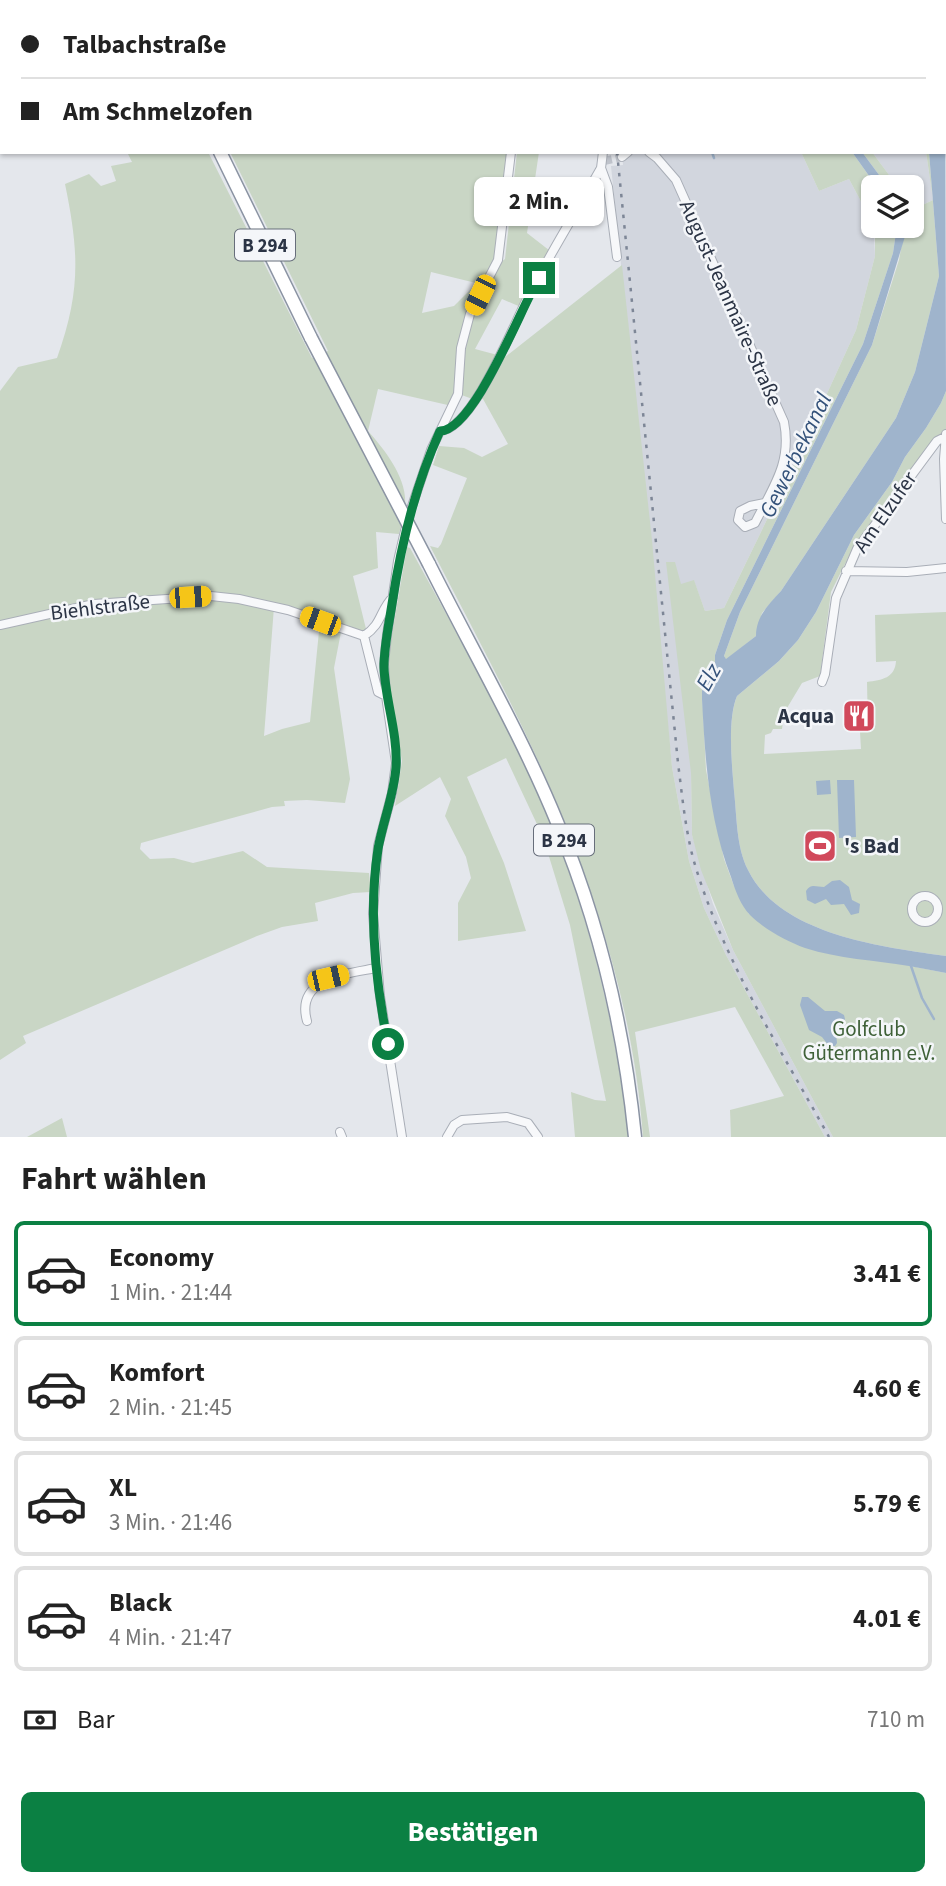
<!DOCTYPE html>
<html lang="de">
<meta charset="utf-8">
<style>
:root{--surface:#fff;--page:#f2f2f2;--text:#222;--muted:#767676;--line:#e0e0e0;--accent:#0b8043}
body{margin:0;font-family:"Source Sans 3",sans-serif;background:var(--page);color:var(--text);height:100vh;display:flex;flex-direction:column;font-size:26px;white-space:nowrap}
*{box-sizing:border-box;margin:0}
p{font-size:23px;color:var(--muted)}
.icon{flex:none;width:38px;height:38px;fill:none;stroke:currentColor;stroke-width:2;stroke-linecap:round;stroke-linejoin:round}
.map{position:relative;height:1137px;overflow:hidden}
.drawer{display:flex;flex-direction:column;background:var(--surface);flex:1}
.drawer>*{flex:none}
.banner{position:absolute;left:0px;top:0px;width:947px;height:154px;box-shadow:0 2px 5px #0004;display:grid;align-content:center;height:154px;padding:0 21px;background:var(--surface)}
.fabs{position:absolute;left:861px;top:175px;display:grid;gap:14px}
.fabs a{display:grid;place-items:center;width:63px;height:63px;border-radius:10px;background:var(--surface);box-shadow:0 2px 5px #0004;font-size:35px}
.end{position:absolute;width:32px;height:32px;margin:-16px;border:9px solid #0b8043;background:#fff;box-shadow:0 0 0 4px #fff}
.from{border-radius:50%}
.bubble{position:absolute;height:49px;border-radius:10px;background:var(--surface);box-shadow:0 2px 5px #0004;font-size:23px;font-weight:700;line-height:49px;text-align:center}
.car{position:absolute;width:21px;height:42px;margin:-21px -10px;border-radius:9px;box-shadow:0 0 5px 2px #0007;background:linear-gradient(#f5c518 24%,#345 0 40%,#f5c518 0 76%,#345 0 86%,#f5c518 0)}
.banner b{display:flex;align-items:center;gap:24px;height:66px;font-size:26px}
.banner b+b{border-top:2px solid var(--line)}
.banner i{width:18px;height:18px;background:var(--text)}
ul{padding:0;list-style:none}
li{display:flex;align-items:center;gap:21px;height:105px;margin:0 14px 10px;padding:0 7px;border:4px solid var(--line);border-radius:10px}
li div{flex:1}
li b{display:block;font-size:26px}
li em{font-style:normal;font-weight:700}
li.on{border-color:var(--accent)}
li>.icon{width:63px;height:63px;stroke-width:1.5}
h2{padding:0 21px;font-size:32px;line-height:84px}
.pay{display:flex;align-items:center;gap:18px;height:77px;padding:0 21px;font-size:26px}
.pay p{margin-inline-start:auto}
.button{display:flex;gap:14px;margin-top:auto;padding:14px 21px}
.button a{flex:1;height:80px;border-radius:10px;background:var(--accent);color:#fff;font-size:28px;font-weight:700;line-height:80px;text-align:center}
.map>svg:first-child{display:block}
.built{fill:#d2d6de}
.green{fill:#c9d6c5;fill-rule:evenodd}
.water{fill:#9fb4cc}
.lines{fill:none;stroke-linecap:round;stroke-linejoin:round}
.stream{stroke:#9fb4cc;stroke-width:2.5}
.minor-tunnel{stroke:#bfc3cb;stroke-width:8;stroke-dasharray:8 4;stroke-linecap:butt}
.minor-casing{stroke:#a9aeb7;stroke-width:10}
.highway-casing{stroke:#8b94a3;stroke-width:15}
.minor{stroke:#f7f8fa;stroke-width:8}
.highway{stroke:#fff;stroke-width:12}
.rail{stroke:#7d8696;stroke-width:2.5;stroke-dasharray:3.5 7;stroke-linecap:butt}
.highway-bridge-casing{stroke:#8b94a3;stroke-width:15;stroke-linecap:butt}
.highway-bridge{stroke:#fff;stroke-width:12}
.route{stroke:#0b8043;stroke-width:9}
.labels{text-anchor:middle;stroke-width:5;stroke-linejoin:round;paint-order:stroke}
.shield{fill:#f4f6f9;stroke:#676e7b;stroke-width:2}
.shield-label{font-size:19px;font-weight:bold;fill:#2b3445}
.street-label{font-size:21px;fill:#2b3445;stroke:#f4f6f9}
.poi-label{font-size:21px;font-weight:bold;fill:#2b3445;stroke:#f4f6f9;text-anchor:end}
.park-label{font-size:21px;fill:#3f6138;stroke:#f4f6f9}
.water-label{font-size:23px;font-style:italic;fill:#34527a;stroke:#f4f6f9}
</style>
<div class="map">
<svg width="946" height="1137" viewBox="0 0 946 1137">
<rect width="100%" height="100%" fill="#e4e7ec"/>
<!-- built -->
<path class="built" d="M 704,0 L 875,0 L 877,2 L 704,2 Z
M 622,152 L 801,152 L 819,191 L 849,179 L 865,209 L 871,206 L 873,212 L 875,256 L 856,330 L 809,433 L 724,608 L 705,611 L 694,581 L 691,773 L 692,835 L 713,904 L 733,950 L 833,1137 L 825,1137 L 726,955 L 704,908 L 689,861 L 672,767 L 611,166 L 623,165 Z
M 872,152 L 926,152 L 933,200 L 914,209 L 912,206 L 912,187 L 898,187 Z"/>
<!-- green -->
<path class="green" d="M 165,0 L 559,0 L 559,2 Z
M 127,152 L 208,152 L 312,358 L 328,351 L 230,152 L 511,152 L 496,266 L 505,259 L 517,152 L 539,152 L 527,233 L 554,254 L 523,308 L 502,299 L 475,349 L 505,357 L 622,265 L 652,540 L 672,767 L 689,861 L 704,908 L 726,955 L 825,1137 L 731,1137 L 730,1110 L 784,1096 L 735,1007 L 635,1032 L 650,1137 L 643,1137 C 635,1022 600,905 555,799 C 518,712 473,630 430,546 L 438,548 L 441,544 L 467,478 L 433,465 L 439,446 L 464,448 L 482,457 L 508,444 L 483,399 L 475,400 L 459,394 L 452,406 L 378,389 L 368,431 C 385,450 408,479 405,506 C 404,515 401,525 399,534 L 376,532 L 378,568 L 353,576 L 366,629 L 365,633 L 342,627 L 334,668 L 350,779 L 345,803 L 307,800 L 284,801 L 285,806 L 272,807 L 141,843 L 140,849 L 150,859 L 174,858 L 193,863 L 243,851 L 267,867 L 369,873 L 371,892 L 353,893 L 315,903 L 318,921 L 282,927 L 257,936 L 23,1036 L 26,1043 L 0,1060 L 0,391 L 18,367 L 57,358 C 81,291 79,252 65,184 L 89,174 L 101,186 L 116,181 L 111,166 L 132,162 ZM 431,272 L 476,283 L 476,284 L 454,306 L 422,313 ZM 274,607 L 320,621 L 310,722 L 282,729 L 264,736 Z
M 801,152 L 852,152 L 877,187 L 873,187 L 873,212 L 871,206 L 865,209 L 849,179 L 819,191 Z
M 862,152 L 872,152 L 898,187 L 888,187 Z
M 926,152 L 929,152 L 939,276 L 915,372 L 896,418 L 781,591 L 762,613 L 756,636 L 726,660 L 724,656 L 740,612 L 872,345 L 899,260 L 905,226 L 912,226 L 912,206 L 914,209 L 933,200 Z
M 875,226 L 897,226 L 893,253 L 863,344 L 727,620 L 715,655 L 715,666 L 702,691 L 706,770 L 724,859 L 734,886 L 749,914 L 911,966 L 946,973 L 946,1137 L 833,1137 L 733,950 L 701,870 L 692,835 L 691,773 L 666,562 L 675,562 L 681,584 L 694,580 L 705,611 L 724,608 L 809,433 L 856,330 L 875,256 Z
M 946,391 L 946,434 L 882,513 L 879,510 L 850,554 L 831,592 L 820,676 L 802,683 L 784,713 L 782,729 L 773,729 L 771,733 L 765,735 L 764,754 L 861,749 L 860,732 L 868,731 L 867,682 C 882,680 895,678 896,661 L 876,662 L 875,615 L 946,612 L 946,956 C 882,947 780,935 748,870 C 736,846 737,817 734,791 C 732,764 727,721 737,696 L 779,661 L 798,640 L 816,612 L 854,535 L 892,482 L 905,457 L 926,428 L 941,403 Z
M 407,547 L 410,548 C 451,623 493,697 529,774 C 584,891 613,1009 629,1137 L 575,1137 L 571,1092 L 595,1100 L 606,1101 L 570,925 L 543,837 L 506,758 L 467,777 L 504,863 L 526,931 L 458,941 L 458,903 L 471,878 L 466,857 L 445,816 L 451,799 L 440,777 L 395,806 L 402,761 L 389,685 L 388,657 Z
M 62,1118 L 67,1137 L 27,1137 Z"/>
<!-- water -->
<path class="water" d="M 945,73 L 946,391 L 941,403 L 926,428 L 905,457 L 892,482 L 854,535 L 816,612 L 798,640 L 779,661 L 737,696 C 727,720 732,765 734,791 C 737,817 736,846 748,870 C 780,935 882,947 946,956 L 946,973 C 934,971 922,968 909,966 C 874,960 839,959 805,948 C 786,941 764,929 750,915 C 741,906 735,890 731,877 C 709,820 705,759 702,699 L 702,691 L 715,666 L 715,655 L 727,620 L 863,344 L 893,253 L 897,226 L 905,226 L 906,233 L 872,345 L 740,612 L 724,656 L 726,659 L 756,636 C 756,617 768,605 781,591 L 896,418 L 915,372 L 939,276 L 929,152 L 945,152 Z
M 852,152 L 862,152 L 888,187 L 877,187 Z
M 830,780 L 831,794 L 817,795 L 816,781 Z
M 837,780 L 854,780 L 856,837 L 839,838 Z
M 840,880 L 849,887 L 852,900 L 860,904 L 859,913 L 851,915 L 844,904 L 831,905 L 826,899 L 815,904 L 807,900 L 806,891 C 811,883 816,887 824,887 L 832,881 Z
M 802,997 L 808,997 L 825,1011 L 837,1011 L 844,1015 L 845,1019 L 836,1034 L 837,1043 L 835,1046 L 829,1046 L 822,1037 L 809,1030 L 800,1005 Z"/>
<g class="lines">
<!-- stream -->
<path class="stream" d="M 274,2 L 278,0
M 712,152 L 714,158
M 911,966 L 922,998 L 934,1019"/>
<!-- minor-tunnel -->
<path class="minor-tunnel" d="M 604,161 L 622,157"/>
<defs>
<path id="minor" d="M 513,0 L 514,2
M 583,0 L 586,2
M 619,0 L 619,2
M 933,0 L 934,2
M 812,2 L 816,0
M 945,24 L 946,26
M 649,152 L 657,158 L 676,180 L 784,422 C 792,463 773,487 755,523 L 745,527 L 738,520 L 740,511 L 750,506 L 765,503
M 622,157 L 628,152
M 601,168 L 608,187 L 617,257
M 440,431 C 473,430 514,323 529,295 C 551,252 578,209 601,168 L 603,152
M 946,434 L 944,459 L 946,519
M 846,571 L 907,572 L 946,568
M 0,625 L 94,604 L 211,596 L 239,599 L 288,610 L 364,636
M 822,682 L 825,674 L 836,598 L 857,549 L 937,441 L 945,437
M 386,696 L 378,692 L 364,636 C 383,623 379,611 393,597
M912 909a13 13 0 1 1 26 0a13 13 0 1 1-26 0Z
M 307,1021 C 295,978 346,974 376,968
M 340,1132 L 342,1137
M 402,1137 L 380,996 L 373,914 L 378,846 L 392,793 L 396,763 L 386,696 L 384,664 L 387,635 L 398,561 L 408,518 L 431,450 L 458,394 L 461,348 L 470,314 L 498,260 L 511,152
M 447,1137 L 454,1125 L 462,1120 L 507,1117 L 528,1123 L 538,1137"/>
<path id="highway" d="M 152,0 L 153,2
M 220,152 L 311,338
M 429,564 C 472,650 521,734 557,822 C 599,922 624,1029 635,1137"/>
</defs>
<!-- minor casing -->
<use href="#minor" class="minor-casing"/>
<!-- highway casing -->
<use href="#highway" class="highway-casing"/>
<!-- minor -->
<use href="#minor" class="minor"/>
<!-- highway -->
<use href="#highway" class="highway"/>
<!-- rail -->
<path class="rail" d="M 606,0 L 606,2
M 617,152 L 678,763 C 682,794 685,827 693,858 C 721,957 780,1048 829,1137"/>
<defs>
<path id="highway-bridge" d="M 311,338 L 429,564"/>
</defs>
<!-- highway-bridge casing -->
<use href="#highway-bridge" class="highway-bridge-casing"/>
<!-- highway-bridge -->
<use href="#highway-bridge" class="highway-bridge"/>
</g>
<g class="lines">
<!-- route -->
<path class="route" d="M 388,1044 C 375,980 368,914 378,849 C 383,821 394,795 396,767 C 398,733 385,700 384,667 C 384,646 389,624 392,604 C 401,544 415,486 440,431 C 475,430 521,307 539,278"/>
</g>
<!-- icons -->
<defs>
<symbol id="restaurant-square" viewBox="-11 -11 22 22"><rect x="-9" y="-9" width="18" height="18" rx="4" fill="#d1495b" stroke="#f4f6f9"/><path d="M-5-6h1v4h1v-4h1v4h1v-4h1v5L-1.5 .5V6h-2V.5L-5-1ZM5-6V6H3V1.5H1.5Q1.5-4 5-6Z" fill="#fff"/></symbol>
<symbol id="stadium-square" viewBox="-11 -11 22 22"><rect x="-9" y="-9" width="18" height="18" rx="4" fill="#d1495b" stroke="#f4f6f9"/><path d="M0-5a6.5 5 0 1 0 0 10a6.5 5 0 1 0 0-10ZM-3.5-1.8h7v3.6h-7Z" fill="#fff"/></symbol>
</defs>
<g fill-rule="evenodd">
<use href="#restaurant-square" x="840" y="697" width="38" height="38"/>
<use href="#stadium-square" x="801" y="827" width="38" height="38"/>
</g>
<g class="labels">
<!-- shield labels -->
<g class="shield">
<rect x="235" y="229.5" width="60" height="31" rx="5"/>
<rect x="534" y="824.5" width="60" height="31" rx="5"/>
</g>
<g class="shield-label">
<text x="265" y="252">B 294</text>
<text x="564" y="847">B 294</text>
</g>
<!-- street labels -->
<g class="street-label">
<text transform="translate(731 303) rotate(66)" y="7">August-Jeanmaire-Straße</text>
<text transform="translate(885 512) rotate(-55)" y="7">Am Elzufer</text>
<text transform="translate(100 607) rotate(-7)" y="7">Biehlstraße</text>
</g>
<!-- poi labels -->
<g class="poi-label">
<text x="834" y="723">Acqua</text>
<text x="844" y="853" text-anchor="start">'s Bad</text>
</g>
<!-- park labels -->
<g class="park-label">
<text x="869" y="1036">Golfclub<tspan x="869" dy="24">Gütermann e.V.</tspan></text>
</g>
<!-- water labels -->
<g class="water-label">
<text transform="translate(795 455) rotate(-64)" y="8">Gewerbekanal</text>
<text transform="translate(708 677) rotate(-61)" y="8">Elz</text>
</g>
</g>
</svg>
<div class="fabs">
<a><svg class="icon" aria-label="layers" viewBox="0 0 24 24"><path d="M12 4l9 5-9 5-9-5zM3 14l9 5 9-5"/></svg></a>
</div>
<i class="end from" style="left:388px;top:1044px"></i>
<i class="end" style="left:539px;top:278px"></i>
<div class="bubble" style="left:474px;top:177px;width:130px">2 Min.</div>
<i class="car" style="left:480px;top:295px;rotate:206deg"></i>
<i class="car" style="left:190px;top:597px;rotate:86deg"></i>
<i class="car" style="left:320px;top:621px;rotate:290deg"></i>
<i class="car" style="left:328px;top:978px;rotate:77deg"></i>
<div class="banner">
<b><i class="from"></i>Talbachstraße</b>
<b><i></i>Am Schmelzofen</b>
</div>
</div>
<section class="drawer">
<h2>Fahrt wählen</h2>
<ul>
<li class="on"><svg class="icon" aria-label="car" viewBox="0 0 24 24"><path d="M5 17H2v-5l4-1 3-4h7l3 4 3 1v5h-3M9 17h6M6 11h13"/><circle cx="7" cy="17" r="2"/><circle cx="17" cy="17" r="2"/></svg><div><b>Economy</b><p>1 Min. · 21:44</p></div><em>3.41 €</em></li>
<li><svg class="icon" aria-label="car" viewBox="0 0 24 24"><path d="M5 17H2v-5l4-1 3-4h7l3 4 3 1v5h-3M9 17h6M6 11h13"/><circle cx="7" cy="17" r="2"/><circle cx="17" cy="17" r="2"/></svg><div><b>Komfort</b><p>2 Min. · 21:45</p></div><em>4.60 €</em></li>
<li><svg class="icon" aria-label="car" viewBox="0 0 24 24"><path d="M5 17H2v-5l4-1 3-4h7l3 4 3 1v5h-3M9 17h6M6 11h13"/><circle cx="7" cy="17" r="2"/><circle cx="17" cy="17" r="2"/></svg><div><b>XL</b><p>3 Min. · 21:46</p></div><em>5.79 €</em></li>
<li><svg class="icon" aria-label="car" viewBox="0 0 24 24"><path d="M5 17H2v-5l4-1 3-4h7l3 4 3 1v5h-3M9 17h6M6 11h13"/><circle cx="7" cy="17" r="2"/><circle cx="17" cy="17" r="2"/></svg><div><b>Black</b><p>4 Min. · 21:47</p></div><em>4.01 €</em></li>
</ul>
<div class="pay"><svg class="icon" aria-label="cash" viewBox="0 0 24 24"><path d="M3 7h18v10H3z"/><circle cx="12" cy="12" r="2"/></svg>Bar<p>710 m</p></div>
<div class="button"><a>Bestätigen</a></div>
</section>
